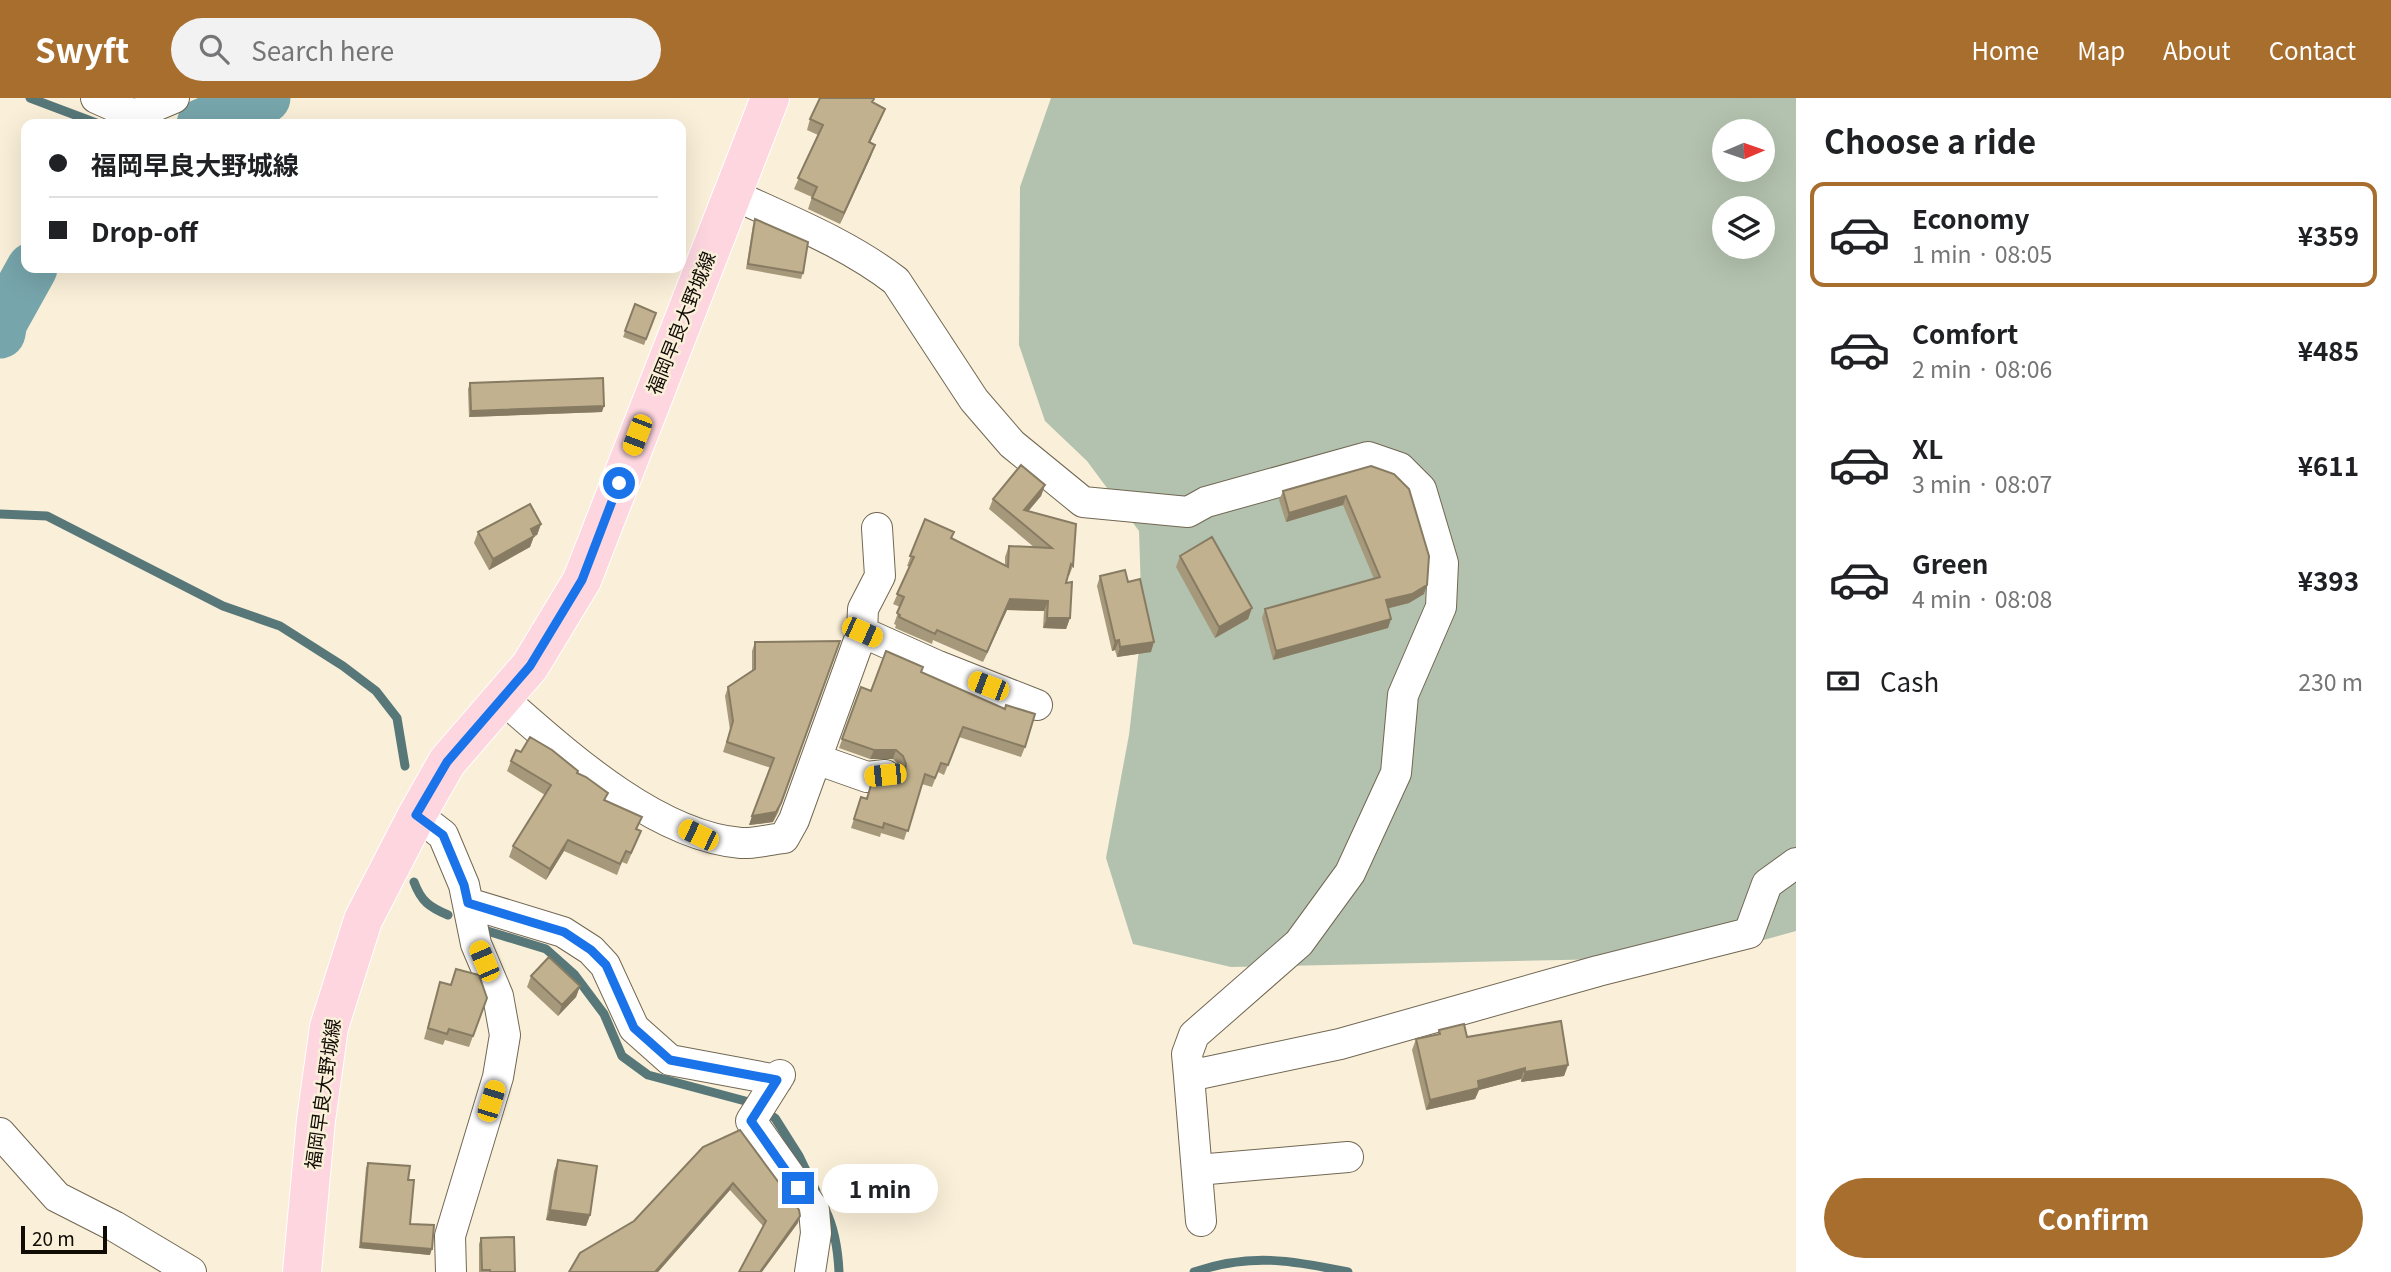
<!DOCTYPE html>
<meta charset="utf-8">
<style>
:root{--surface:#fff;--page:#f2f2f2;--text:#202124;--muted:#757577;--line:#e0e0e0;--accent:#a86e2e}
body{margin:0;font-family:Georgia,"Noto Sans JP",serif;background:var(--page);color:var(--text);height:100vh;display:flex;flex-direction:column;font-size:26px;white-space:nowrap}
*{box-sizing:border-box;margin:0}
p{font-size:23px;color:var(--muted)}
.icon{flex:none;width:38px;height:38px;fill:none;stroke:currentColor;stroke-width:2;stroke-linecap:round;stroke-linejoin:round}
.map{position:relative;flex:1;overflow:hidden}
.side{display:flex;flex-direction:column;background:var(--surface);width:595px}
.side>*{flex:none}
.top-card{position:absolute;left:21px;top:21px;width:665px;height:154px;border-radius:14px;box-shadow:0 7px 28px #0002;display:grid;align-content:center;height:154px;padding:0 28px;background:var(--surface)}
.needle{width:46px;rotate:88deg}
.buttons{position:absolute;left:1712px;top:21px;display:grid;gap:14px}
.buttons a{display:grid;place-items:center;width:63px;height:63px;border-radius:50%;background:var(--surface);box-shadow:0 7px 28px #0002;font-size:35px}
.scale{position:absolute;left:21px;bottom:18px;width:86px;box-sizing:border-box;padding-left:7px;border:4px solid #100c05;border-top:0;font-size:19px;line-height:24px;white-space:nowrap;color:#100c05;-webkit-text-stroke:5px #faefd8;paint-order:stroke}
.end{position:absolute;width:32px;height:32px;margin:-16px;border:9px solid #1a73e8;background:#fff;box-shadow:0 0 0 4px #fff}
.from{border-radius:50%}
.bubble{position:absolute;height:49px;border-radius:24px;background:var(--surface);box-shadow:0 7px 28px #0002;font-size:23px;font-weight:700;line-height:49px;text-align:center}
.car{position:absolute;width:21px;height:42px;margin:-21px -10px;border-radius:9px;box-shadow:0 0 5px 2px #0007;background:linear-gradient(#f5c518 24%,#345 0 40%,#f5c518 0 76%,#345 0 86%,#f5c518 0)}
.top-card b{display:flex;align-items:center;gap:24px;height:66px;font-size:26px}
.top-card b+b{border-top:2px solid var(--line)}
.top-card i{width:18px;height:18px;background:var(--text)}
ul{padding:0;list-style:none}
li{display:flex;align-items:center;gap:21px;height:105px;margin:0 14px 10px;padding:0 14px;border:4px solid transparent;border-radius:14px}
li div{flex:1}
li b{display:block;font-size:26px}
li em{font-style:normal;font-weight:700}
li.on{border-color:var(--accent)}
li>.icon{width:63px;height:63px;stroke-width:1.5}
h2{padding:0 28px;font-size:32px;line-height:84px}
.pay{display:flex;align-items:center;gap:18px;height:77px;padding:0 28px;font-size:26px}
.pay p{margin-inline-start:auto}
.cta{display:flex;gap:14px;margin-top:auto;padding:14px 28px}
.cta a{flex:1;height:80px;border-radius:42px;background:var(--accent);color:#fff;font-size:28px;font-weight:700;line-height:80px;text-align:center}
header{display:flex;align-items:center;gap:42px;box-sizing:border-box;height:98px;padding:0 35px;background:var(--accent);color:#fff}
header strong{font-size:33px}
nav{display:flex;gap:38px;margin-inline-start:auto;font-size:24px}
.search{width:490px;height:63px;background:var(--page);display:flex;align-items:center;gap:18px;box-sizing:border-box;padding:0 24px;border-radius:38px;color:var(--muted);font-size:26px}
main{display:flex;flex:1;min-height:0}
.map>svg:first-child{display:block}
.green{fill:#b3c2ae;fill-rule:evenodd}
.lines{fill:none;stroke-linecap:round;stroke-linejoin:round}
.stream{stroke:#577779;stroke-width:9}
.river{stroke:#76a5ab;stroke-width:51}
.street-casing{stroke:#716753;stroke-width:32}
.primary-casing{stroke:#fff;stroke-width:40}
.street{stroke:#fff;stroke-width:30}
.primary{stroke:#fdd6e0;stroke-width:38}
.wall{fill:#a6987a}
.shaded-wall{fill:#877c63}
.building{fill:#c1b18e;stroke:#877c63;stroke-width:2}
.route{stroke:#1a73e8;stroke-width:9}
.labels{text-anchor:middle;stroke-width:5;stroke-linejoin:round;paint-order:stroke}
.street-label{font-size:19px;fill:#100c05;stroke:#faefd8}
</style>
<header>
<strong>Swyft</strong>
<div class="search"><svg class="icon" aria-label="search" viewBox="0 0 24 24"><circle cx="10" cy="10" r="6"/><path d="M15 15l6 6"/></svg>Search here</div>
<nav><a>Home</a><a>Map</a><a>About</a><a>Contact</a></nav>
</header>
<main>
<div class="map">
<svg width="1796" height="1174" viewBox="0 0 1796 1174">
<rect width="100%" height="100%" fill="#faefd8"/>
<!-- green -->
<path class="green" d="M 1051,0 L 1796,0 L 1796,833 L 1712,856 L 1657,860 L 1231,869 L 1133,846 L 1106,760 L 1129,637 L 1142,525 L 1139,433 L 1087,363 L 1045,323 L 1019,247 L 1020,89 ZM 1724,33 L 1762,33 L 1762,72 L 1724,72 ZM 1724,110 L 1762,110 L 1762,149 L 1724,149 Z"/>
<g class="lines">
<!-- stream -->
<path class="stream" d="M 30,0 L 99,26
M 0,416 L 47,418 L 223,508 L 280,528 L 343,568 L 376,593 L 397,620 L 405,668
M 414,784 C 421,803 429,809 448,817
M 481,831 L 546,851 L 574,876 L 604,916 L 622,958 L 648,977 L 749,1004 L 775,1020 L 799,1058 L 816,1093
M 825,1111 C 835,1131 838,1152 839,1174
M 1194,1174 C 1250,1155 1291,1162 1348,1174"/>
<!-- river -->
<path class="river" d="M 202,26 L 265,0
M 0,235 L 2,224 L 32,170"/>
<defs>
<path id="street" d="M 96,0 L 134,17 L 174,0
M 732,96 C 787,122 847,145 896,183 L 974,302 L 1012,346 L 1083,404 L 1188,414 L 1206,404 L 1368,359 L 1400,370 L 1421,391 L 1443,465 L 1441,509 L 1403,597 L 1396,675 L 1350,775 L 1299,845 L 1194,937 L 1187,956 L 1189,978 L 1340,946 L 1598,873 L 1749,835 L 1767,786 L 1796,765
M 862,534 L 863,511 L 880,478 L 877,430
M 502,600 C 565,655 655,738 741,745 C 755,746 770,741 784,740 L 794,722 L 862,534 L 938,568 L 1037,607
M 816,661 L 867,679 L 885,677
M 417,717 L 443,737 L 464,787 L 476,846 L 498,898 L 505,937 L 498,979 L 450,1138 L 451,1174
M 468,805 L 563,834 L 591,852 L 605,867 L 634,930 L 670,962 L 777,982
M 780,977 L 751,1023 L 814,1112 L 816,1135 L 810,1174
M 1189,978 L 1201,1123
M 0,1035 L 57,1099 L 114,1128 L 191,1174
M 1197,1072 L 1348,1059"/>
<path id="primary" d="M 302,1174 L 316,1022 L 329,929 L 363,822 L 417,717 L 447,664 L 530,568 L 582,482 L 770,0"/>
</defs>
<!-- street casing -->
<use href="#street" class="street-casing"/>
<!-- primary casing -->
<use href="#primary" class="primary-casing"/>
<!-- street -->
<use href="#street" class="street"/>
<!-- primary -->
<use href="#primary" class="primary"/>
</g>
<!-- wall -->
<path class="wall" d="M 873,4 L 885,11 L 870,44 L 871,58 L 840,126 L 808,111 L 812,99 L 794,91 L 818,37 L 807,32 L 810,21 Z
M 755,121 L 803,175 L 801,181 L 746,171 L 753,127 Z
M 635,206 L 656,215 L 644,247 L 623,239 Z
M 470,285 L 602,314 L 469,319 L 468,291 Z
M 1371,368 L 1424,496 L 1409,505 L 1388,510 L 1391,521 L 1388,530 L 1273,562 L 1262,520 L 1265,511 L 1374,481 L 1343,407 L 1286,424 L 1279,402 L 1283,393 Z
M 1045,387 L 1041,398 L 1028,413 L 1073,468 L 1069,478 L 1068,477 L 1066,485 L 1070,520 L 1066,531 L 1043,530 L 1044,513 L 1007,512 L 983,564 L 933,542 L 932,546 L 895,530 L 896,527 L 894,526 L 900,509 L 893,506 L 910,469 L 907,468 L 925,421 L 951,440 L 1005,467 L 1005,459 L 1009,448 L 1035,450 L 989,411 L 993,401 Z
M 541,426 L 537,437 L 534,438 L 530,449 L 489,472 L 474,445 L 478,434 Z
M 1180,458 L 1252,510 L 1248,521 L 1215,540 L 1176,469 Z
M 1100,478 L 1128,484 L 1151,554 L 1117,559 L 1115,552 L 1112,553 L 1097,488 Z
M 840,543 L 778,715 L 773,724 L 749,727 L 771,670 L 723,654 L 730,632 L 725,598 L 728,589 L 752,573 L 752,553 L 755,544 Z
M 921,574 L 1025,649 L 1021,659 L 959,639 L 944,677 L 938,674 L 932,689 L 922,686 L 904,742 L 881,735 L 880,739 L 851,730 L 861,699 L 866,700 L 871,687 L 891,685 L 899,681 L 902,676 L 899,667 L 893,661 L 870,661 L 839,650 L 861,589 L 871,593 Z
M 511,663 L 577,675 L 637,731 L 637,743 L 627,766 L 622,764 L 617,777 L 564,753 L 546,782 L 509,759 L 513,748 L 545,697 L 507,673 Z
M 531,878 L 580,888 L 576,899 L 558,918 L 527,889 Z
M 440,884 L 450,887 L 487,900 L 469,949 L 445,942 L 443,947 L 424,941 Z
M 1439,932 L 1467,939 L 1568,967 L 1564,978 L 1521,984 L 1521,981 L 1479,992 L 1475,1001 L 1426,1012 L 1412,952 L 1416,941 L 1438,936 Z
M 703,1049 L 798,1125 L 763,1128 L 730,1092 L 658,1174 L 569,1174 L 634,1123 Z
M 558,1062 L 590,1117 L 586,1128 L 546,1122 L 554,1073 Z
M 368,1065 L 410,1126 L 430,1157 L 359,1150 L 366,1070 Z
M 481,1140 L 515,1174 L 479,1174 L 479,1146 Z"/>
<!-- shaded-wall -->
<path class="shaded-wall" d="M 885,11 L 881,21 L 865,55 L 869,44 Z
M 875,47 L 871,58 L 840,126 L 844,115 Z
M 604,308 L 602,314 L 469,319 L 471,313 Z
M 1045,387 L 1041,398 L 1021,422 L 1024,412 Z
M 1346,398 L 1343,407 L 1286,424 L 1289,415 Z
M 541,426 L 537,437 L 534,438 L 530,449 L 489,472 L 493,461 L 531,431 Z
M 1427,487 L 1424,496 L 1409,505 L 1382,512 L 1386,502 Z
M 1010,501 L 1048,503 L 1044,513 L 1007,512 L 983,564 Z
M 1252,510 L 1248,521 L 1215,540 L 1219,529 Z
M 1047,520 L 1070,520 L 1066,531 L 1043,530 Z
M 1391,521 L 1388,530 L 1273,562 L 1276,553 Z
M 1119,542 L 1115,552 L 1112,553 L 1115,543 Z
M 1154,544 L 1151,554 L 1117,559 L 1120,549 Z
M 874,652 L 896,652 L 893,661 L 870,661 Z
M 781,705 L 773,724 L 749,727 L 752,718 Z
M 568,742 L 564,753 L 546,782 L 550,771 Z
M 580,888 L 576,899 L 558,918 L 562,907 Z
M 1568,967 L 1564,978 L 1521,984 L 1525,974 Z
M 1525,970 L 1521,981 L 1479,992 L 1475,1001 L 1426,1012 L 1430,1002 L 1478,983 Z
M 733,1085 L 730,1092 L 658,1174 L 655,1174 Z
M 550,1112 L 590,1117 L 586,1128 L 546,1122 Z
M 800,1118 L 798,1125 L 762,1174 L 760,1174 Z
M 361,1145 L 432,1151 L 430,1157 L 359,1150 Z"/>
<!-- building -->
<path class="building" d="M 820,0 L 873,0 L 874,1 L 872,4 L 885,11 L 869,44 L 875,47 L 844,115 L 812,100 L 817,89 L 798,80 L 823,27 L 810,21 Z
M 755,121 L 808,144 L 803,175 L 748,166 Z
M 635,206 L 656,215 L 646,241 L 625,233 Z
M 603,280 L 604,308 L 471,313 L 470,285 Z
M 1021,367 L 1045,387 L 1024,412 L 1076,426 L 1073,468 L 1071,466 L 1066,485 L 1072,484 L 1070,520 L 1047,520 L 1048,503 L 1010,501 L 987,554 L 937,532 L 935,536 L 899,519 L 900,517 L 897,515 L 904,499 L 897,496 L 914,459 L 910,458 L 925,421 L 954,434 L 951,440 L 1008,469 L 1009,448 L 1052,450 L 993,401 Z
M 1371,368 L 1394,376 L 1409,391 L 1429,458 L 1427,487 L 1412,496 L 1386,502 L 1391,521 L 1276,553 L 1265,511 L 1380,479 L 1346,398 L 1289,415 L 1283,393 Z
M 530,406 L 541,426 L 531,431 L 534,438 L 493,461 L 478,434 Z
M 1212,439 L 1252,510 L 1219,529 L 1180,458 Z
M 1125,472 L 1128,484 L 1140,481 L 1154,544 L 1120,549 L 1119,542 L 1115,543 L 1100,478 Z
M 840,543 L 781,705 L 776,714 L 752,718 L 774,660 L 727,644 L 733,623 L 728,589 L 755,571 L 755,544 Z
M 886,553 L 923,569 L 921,574 L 1005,611 L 1006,607 L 1035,616 L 1025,649 L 963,629 L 948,667 L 941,665 L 935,680 L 925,676 L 908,733 L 884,725 L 883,730 L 854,721 L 861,699 L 867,701 L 871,687 L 891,685 L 899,681 L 905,674 L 906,666 L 903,658 L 896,652 L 874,652 L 842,641 L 861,589 L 871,593 Z
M 530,639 L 552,652 L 578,673 L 577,675 L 586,679 L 608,695 L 604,702 L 642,719 L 636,731 L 641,733 L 631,755 L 626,753 L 620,766 L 568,742 L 550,771 L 513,748 L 551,687 L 511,663 L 516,652 L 521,654 Z
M 549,859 L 580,888 L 562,907 L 531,878 Z
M 456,871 L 479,877 L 487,900 L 473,938 L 449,931 L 447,936 L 428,930 L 440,884 L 451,887 Z
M 1561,923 L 1568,967 L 1525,974 L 1525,970 L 1478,983 L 1479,990 L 1430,1002 L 1416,941 L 1440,936 L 1439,932 L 1464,926 L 1467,939 Z
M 740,1032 L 799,1112 L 800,1118 L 760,1174 L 739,1174 L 766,1123 L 733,1085 L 655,1174 L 569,1174 L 580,1155 L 634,1123 L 703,1049 Z
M 558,1062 L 597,1068 L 590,1117 L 550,1112 Z
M 368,1065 L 410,1068 L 408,1082 L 414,1082 L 410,1126 L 434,1127 L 432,1151 L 361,1145 Z
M 514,1139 L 515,1174 L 490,1174 L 490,1172 L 482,1172 L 481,1140 Z"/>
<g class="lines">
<!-- route -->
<path class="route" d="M 619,385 L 582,482 L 530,568 L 447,664 L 416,717 L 443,737 L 464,787 L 468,805 L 564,834 L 591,852 L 606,867 L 634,930 L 670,962 L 777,982 L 751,1023 L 798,1090"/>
</g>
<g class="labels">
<!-- street labels -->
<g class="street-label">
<text transform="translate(681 225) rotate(-68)" y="7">福岡早良大野城線</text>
<text transform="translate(323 996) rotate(-82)" y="7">福岡早良大野城線</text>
</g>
</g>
</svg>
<div class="buttons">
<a><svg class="needle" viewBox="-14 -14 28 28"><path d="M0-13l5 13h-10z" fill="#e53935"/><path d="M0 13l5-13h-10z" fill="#757577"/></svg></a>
<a><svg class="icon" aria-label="layers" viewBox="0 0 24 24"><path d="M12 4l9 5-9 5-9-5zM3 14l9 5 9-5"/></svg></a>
</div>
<div class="scale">20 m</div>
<i class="end from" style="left:619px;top:385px"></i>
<i class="end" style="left:798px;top:1090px"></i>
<div class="bubble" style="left:822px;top:1066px;width:116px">1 min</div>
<i class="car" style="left:637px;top:337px;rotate:201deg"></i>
<i class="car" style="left:862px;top:534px;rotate:114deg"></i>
<i class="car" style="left:988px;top:588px;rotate:291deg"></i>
<i class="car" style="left:885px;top:677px;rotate:264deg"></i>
<i class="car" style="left:698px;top:737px;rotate:296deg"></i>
<i class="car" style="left:484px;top:863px;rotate:337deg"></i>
<i class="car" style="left:491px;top:1003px;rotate:17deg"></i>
<div class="top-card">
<b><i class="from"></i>福岡早良大野城線</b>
<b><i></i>Drop-off</b>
</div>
</div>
<section class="side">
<h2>Choose a ride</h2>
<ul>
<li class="on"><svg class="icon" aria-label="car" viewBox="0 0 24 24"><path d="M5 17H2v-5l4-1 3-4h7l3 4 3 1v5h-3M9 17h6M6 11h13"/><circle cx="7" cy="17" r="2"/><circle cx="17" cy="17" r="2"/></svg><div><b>Economy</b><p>1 min · 08:05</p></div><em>¥359</em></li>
<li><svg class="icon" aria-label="car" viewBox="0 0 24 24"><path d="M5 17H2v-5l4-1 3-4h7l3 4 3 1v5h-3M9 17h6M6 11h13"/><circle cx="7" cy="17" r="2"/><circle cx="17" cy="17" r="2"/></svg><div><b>Comfort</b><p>2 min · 08:06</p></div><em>¥485</em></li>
<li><svg class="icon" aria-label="car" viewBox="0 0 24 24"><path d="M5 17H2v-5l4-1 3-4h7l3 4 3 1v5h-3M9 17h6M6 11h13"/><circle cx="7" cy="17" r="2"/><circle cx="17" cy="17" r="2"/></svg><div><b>XL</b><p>3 min · 08:07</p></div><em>¥611</em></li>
<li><svg class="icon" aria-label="car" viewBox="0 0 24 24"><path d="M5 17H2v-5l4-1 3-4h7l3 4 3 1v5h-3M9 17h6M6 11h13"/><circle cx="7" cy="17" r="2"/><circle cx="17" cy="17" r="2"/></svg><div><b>Green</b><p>4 min · 08:08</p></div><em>¥393</em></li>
</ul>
<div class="pay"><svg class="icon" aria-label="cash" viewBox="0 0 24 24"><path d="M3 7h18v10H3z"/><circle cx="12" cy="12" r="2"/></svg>Cash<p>230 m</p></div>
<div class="cta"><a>Confirm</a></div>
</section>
</main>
